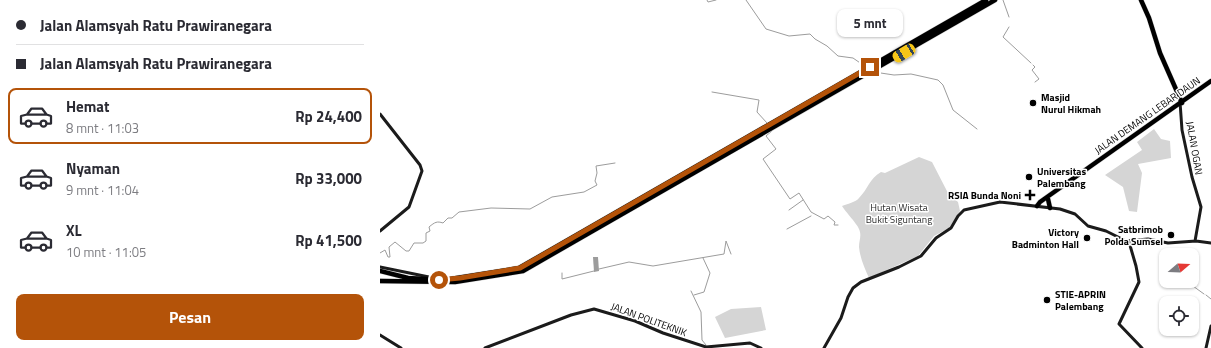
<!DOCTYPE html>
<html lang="id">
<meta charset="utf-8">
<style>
:root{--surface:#fff;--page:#f7f7f7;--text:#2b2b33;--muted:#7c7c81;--line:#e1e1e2;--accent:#b45309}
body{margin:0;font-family:"Titillium Web",sans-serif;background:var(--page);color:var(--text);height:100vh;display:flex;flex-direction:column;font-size:15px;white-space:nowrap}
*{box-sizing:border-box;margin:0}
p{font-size:13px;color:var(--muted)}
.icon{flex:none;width:22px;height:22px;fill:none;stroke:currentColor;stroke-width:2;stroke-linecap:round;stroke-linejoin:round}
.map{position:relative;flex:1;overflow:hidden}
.side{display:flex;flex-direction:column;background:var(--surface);width:380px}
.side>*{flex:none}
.guide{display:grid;align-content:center;height:88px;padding:0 16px;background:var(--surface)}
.needle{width:26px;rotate:71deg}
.buttons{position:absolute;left:779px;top:248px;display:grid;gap:8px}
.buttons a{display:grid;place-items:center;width:40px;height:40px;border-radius:8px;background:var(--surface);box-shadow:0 1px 3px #0004;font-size:20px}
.end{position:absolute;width:18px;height:18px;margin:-9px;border:5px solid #b45309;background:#fff;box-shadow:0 0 0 2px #fff}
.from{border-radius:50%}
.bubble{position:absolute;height:28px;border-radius:8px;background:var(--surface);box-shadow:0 1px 3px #0004;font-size:13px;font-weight:700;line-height:28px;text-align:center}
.car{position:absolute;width:12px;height:24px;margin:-12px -6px;border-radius:5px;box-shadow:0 0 3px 1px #0007;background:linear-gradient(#f5c518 24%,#345 0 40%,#f5c518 0 76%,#345 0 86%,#f5c518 0)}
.guide b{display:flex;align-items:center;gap:14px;height:38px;font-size:15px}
.guide b+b{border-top:1px solid var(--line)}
.guide i{width:10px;height:10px;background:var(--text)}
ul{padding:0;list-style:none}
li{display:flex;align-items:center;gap:12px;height:56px;margin:0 8px 6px;padding:0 8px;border:2px solid transparent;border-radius:8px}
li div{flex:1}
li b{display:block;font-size:15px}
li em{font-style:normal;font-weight:700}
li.on{border-color:var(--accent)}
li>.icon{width:36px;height:36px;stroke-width:1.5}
.primary-button{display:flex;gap:8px;margin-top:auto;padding:8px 16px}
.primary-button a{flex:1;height:46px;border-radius:8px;background:var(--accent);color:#fff;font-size:16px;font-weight:700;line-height:46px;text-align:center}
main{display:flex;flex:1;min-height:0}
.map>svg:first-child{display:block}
.green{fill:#d5d5d5}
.water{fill:#9c9c9c}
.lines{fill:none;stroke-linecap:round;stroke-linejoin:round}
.stream{stroke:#9c9c9c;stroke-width:1}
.highway-casing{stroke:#dbdbdb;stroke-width:5.5}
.secondary{stroke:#1b1b1b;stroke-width:3}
.highway{stroke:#000;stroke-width:4.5}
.route{stroke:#b45309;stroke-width:5}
.poi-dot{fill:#000;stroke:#fff;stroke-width:1.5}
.labels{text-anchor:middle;stroke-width:3;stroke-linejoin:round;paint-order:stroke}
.poi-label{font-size:10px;font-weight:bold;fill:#000;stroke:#fff;text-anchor:start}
.street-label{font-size:10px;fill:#000;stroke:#fff}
.park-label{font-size:10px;fill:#2c2c2c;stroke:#fff}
</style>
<main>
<section class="side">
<div class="guide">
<b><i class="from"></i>Jalan Alamsyah Ratu Prawiranegara</b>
<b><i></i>Jalan Alamsyah Ratu Prawiranegara</b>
</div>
<ul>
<li class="on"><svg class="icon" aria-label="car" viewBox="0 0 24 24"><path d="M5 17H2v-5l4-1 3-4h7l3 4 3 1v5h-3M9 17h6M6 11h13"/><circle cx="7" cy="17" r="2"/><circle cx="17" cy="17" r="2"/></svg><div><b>Hemat</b><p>8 mnt · 11:03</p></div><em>Rp 24,400</em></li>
<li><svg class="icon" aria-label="car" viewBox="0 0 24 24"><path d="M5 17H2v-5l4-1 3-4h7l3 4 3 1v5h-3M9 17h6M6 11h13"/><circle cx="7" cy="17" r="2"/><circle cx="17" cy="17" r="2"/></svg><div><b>Nyaman</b><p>9 mnt · 11:04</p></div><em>Rp 33,000</em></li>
<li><svg class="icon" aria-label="car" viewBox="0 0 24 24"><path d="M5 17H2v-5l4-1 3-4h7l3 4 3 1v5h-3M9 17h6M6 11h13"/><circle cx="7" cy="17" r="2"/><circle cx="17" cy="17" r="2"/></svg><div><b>XL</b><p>10 mnt · 11:05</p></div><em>Rp 41,500</em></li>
</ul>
<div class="primary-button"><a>Pesan</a></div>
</section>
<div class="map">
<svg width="831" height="348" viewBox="0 0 831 348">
<rect width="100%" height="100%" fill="#fff"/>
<!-- green -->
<path class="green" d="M 774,129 L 781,139 L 790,141 L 791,158 L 758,164 L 762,173 L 757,212 L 749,211 L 743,187 L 725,175 L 762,150 L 757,142 Z
M 539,157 L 552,162 L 569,195 L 578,202 L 580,211 L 569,228 L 554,236 L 538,256 L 489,278 C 485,269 480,258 479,247 C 479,240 482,236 479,229 C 478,225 465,211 462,206 C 467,204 476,202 479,198 C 488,189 489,179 501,172 L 505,173 Z
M 381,307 L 386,330 L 345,338 L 335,317 L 351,309 Z"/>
<!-- water -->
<path class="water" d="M 213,257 L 218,257 L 219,271 L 214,272 Z"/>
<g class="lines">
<!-- stream -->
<path class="stream" d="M 327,0 L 328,2 L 336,0
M 366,0 L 386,29 L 409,36 L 430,34 L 435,39 L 447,46 L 458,56 L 473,58 L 486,67
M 623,0 L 629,17
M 629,27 L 623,37 L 651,63
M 653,65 L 655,67 L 652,70 L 659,79 L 655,82
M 494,72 L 514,75 L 531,74 L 558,80 L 563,85 L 573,110 L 597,129
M 332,92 L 379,100 L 377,112 L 387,123
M 393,130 L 386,136 L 396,149 L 383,159 L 410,199 L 419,193 L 431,212 L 444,219 L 448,216 L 455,222 L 454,225 L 458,225
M 409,210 L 423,200
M 407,229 L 431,216
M 0,253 L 5,250 L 8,257 L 10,257 L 9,247 L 15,242 L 26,251 L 29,251 L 34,243 L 43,243 L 46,241 L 46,233 L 50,231 L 49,227 C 55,222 57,221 63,223 L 68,218 L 72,218 L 79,212 L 111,208 L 150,209 L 172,197 L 204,192 L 217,185 L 215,181 L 217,173 L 216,166 L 235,163
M 219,269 L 249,262 L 273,266 L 344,254 L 346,241 L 351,254
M 182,273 L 182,279 L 214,271
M 806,281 L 824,294
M 311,291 L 321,312 L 322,340 L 326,345
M 314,295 L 324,292 L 330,273 L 323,258
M 826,295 L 831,299"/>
<defs>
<path id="highway" d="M 761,0 L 769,18 L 780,53 L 802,103
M 668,199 L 670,208
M 657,206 L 660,202 L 831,81
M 0,271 L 28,278 L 64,280 L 139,268 L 606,0
M 0,281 L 75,282 L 143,271 L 615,0"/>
</defs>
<!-- highway casing -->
<use href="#highway" class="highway-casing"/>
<!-- secondary -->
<path class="secondary" d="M 800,102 L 802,130 L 812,177 L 821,207 L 815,241
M 0,114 L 40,165 L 42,171 L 29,207 L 0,231
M 749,242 L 756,266 L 759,282 L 739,324 L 762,348
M 0,267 L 49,277
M 0,335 L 21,348
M 105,348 L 191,315 L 214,309 L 255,321 L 283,333 L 326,347 L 370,343 L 381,348
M 444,348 L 461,318 L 468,297 L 473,288 L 481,282 L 519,267 L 541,256 L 556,238 L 571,228 L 578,216 L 584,210 L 620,202 L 680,209 L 695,214 L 708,226 L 726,231 L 746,241 L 768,239 L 788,243 L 816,241 L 831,243
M 826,348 L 831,326"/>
<!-- highway -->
<use href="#highway" class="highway"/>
</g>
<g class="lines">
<!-- route -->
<path class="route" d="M 59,280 L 80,278 L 140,268 L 490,67"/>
</g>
<!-- markers -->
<g class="poi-dot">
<circle cx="653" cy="103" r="4"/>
<circle cx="649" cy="177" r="4"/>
<path d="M648 189h4v4h4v4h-4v4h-4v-4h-4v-4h4z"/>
<circle cx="791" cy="235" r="4"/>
<circle cx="707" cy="238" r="4"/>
<circle cx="667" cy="300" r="4"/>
</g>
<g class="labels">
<!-- poi labels -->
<g class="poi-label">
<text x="661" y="101">Masjid<tspan x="661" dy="12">Nurul Hikmah</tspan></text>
<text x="657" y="175">Universitas<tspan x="657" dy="12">Palembang</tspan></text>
<text x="641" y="199" text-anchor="end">RSIA Bunda Noni</text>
<text x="783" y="233" text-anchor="end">Satbrimob<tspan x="783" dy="12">Polda Sumsel</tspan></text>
<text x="699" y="236" text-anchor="end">Victory<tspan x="699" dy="12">Badminton Hall</tspan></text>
<text x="675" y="298">STIE-APRIN<tspan x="675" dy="12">Palembang</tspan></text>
</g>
<!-- street labels -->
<g class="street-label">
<text transform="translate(767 115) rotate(-35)" y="4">JALAN DEMANG LEBAR DAUN</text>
<text transform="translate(815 148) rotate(80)" y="4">JALAN OGAN</text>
<text transform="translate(269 319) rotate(20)" y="4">JALAN POLITEKNIK</text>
</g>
<!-- park labels -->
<g class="park-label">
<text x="519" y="211">Hutan Wisata<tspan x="519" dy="12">Bukit Siguntang</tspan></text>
</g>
</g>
</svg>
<div class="buttons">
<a><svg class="needle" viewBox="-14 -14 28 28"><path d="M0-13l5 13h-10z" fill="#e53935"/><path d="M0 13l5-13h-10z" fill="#7c7c81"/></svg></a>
<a><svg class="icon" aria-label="locate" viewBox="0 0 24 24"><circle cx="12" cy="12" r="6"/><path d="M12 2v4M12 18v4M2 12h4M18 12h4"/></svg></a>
</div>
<i class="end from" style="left:59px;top:280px"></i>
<i class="end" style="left:490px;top:67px"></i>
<div class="bubble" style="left:457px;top:9px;width:66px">5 mnt</div>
<i class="car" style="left:524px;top:53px;rotate:239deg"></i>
</div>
</main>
